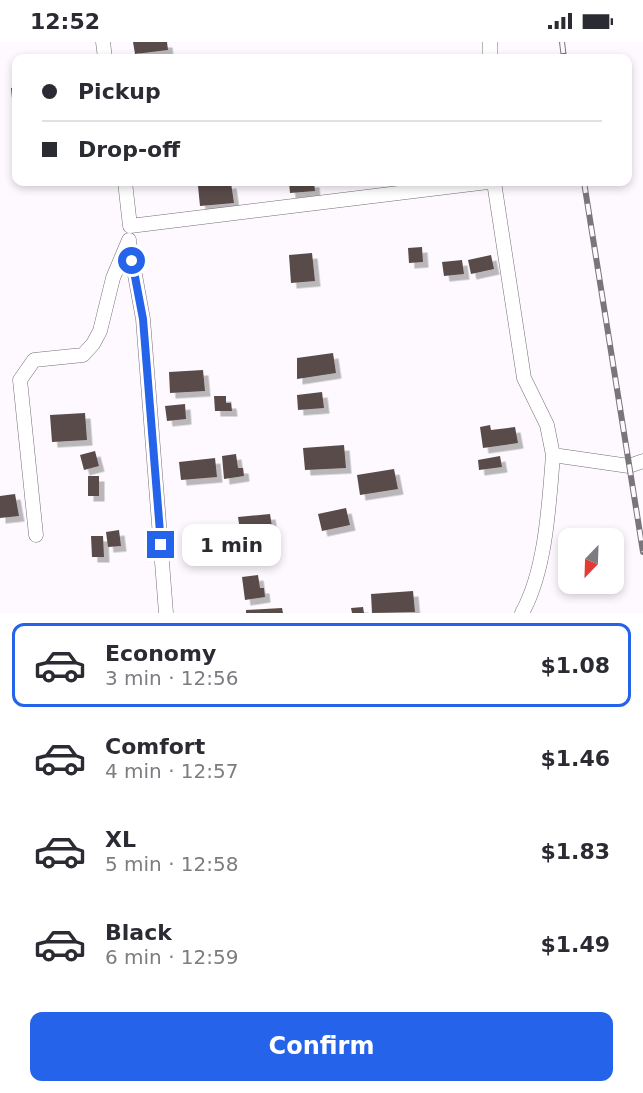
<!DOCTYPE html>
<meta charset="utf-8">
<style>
:root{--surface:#fff;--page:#f2f2f3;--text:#2b2b33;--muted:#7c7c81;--line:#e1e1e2;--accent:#2563eb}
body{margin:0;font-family:"DejaVu Sans",sans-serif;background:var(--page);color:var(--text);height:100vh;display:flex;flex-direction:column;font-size:22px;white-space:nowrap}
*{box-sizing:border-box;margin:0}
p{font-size:20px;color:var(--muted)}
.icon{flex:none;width:33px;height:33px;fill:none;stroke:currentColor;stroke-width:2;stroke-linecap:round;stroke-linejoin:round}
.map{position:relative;height:571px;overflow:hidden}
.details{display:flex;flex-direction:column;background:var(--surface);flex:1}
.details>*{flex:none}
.banner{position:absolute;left:12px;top:12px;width:620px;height:132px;border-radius:12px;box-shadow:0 3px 9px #0003;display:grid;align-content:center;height:132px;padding:0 30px;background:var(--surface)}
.needle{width:39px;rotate:203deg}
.fabs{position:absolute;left:558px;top:486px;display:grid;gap:12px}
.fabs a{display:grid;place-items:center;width:66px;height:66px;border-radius:12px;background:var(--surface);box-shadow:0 3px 9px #0003;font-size:30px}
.end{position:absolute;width:27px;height:27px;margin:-14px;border:8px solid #2563eb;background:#fff;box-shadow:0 0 0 3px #fff}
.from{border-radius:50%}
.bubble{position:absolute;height:42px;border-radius:12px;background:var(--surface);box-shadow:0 3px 9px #0003;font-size:20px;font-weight:800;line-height:42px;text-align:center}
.banner b{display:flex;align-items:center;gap:21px;height:57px;font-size:22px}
.banner b+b{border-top:2px solid var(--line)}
.banner i{width:15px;height:15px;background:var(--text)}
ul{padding:10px 0 0;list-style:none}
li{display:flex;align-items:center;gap:18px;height:84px;margin:0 12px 9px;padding:0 18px;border:3px solid transparent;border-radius:12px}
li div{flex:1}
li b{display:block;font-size:22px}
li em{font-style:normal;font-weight:800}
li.current{border-color:var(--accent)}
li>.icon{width:54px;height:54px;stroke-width:1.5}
.primary-button{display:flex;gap:12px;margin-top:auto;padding:12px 30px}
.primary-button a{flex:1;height:69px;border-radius:12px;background:var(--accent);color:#fff;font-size:24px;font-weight:800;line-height:69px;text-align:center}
.status{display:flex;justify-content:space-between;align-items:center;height:42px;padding:0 30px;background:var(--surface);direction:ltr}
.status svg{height:16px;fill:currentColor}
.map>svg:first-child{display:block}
.building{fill:#594b48;filter:url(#shadow)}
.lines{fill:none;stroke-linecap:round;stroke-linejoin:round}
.street-casing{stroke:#776d77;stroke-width:15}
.street{stroke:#fff;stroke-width:14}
.rail-casing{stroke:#79757a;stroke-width:6}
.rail{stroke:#fdf9fe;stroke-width:4;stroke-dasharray:11;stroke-linecap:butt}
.route{stroke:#2563eb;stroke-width:8}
</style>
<div class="status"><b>12:52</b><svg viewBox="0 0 49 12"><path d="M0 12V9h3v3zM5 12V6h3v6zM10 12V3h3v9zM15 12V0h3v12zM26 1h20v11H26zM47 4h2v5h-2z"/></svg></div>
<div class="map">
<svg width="643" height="571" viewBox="0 0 643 571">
<defs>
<filter id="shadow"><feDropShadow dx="5.5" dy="5.5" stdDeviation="0" flood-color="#0004"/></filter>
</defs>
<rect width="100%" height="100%" fill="#fdf9fe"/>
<!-- building -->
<path class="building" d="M 133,0 L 167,0 L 168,8 L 135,12 Z
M 16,45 L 16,67 L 13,67 L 11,46 Z
M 289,140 L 314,140 L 315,149 L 290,151 Z
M 231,141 L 234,161 L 200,164 L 198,144 Z
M 422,205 L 423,220 L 409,221 L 408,206 Z
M 312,211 L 315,239 L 291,241 L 289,213 Z
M 491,213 L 494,227 L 471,232 L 468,218 Z
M 462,218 L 464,232 L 444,234 L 442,220 Z
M 333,311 L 336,331 L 297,337 L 297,316 Z
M 203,328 L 205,349 L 170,351 L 169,330 Z
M 322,350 L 324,366 L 298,368 L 297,353 Z
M 214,354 L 226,354 L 226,361 L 231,361 L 232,369 L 215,369 Z
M 185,362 L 186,377 L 167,379 L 165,364 Z
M 85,371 L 87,398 L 52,400 L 50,373 Z
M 490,383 L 491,388 L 515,385 L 518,401 L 483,406 L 480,385 Z
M 344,403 L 346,426 L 305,428 L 303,406 Z
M 95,409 L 99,424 L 84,428 L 80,413 Z
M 236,412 L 238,426 L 243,426 L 244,434 L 224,437 L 222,414 Z
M 500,414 L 502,425 L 479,428 L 478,418 Z
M 215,416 L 217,435 L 181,438 L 179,420 Z
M 394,427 L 398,447 L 360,453 L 357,433 Z
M 88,434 L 99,434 L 99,454 L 88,454 Z
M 15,452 L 19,474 L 0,476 L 0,454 Z
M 346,466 L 350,483 L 322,489 L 318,472 Z
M 270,472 L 273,491 L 241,495 L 238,475 Z
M 119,488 L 121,504 L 108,505 L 106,490 Z
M 91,494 L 103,494 L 104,515 L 92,515 Z
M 258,533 L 260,546 L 264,546 L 265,555 L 245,558 L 242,535 Z
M 413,549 L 415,570 L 372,571 L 371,552 Z
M 363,565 L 364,571 L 352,571 L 351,566 Z
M 282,566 L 283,571 L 246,571 L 246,568 Z"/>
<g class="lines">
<defs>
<path id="street" d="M 103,0 L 105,16
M 490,0 L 490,16
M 125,140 L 130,184 L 488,140
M 494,140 L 524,336 L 547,383 L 553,413 L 629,424 L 643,419
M 129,200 L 143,277 L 166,571
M 36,493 L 20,338 L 34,318 L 83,313 L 93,302 L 100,289 L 113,236 L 129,198
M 522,571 C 546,528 549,462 553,413"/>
</defs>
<!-- street casing -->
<use href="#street" class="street-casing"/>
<!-- street -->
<use href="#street" class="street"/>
<defs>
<path id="rail" d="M 562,0 L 564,16
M 584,140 L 643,510"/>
</defs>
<!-- rail casing -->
<use href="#rail" class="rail-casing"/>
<!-- rail -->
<use href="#rail" class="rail"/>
</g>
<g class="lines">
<!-- route -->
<path class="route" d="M 132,219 L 143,277 L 161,503"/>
</g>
</svg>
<div class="fabs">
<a><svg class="needle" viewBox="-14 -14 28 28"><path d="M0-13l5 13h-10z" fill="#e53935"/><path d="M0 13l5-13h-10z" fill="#7c7c81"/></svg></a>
</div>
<i class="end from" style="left:132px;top:219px"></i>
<i class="end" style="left:161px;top:503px"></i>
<div class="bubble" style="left:182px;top:482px;width:99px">1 min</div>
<div class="banner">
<b><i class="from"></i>Pickup</b>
<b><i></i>Drop-off</b>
</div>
</div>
<section class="details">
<ul>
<li class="current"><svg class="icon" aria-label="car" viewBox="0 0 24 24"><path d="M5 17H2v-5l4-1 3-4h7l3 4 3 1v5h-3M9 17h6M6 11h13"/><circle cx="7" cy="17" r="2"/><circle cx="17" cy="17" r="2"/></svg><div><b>Economy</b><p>3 min · 12:56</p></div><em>$1.08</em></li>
<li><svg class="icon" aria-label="car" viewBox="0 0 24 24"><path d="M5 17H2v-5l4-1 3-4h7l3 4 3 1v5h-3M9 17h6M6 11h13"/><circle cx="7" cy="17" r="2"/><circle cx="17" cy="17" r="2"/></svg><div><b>Comfort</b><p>4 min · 12:57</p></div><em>$1.46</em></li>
<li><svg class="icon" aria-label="car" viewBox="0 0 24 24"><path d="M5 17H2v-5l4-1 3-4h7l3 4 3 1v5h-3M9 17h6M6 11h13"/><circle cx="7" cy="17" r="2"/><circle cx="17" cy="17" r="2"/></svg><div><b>XL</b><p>5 min · 12:58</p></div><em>$1.83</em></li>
<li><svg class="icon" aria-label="car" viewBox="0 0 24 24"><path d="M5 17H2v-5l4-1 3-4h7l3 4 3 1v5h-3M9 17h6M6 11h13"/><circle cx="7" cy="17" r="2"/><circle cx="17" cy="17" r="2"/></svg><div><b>Black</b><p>6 min · 12:59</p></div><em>$1.49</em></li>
</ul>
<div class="primary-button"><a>Confirm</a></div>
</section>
